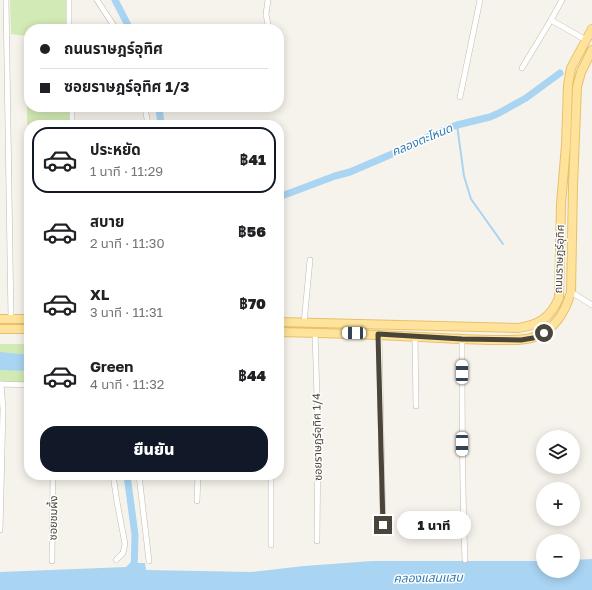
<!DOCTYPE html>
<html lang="th">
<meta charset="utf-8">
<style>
:root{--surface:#fff;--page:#f2f2f2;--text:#202124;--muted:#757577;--line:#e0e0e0;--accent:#111827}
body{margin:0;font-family:"Golos Text","Noto Sans Thai",sans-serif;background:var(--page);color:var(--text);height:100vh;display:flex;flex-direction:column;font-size:15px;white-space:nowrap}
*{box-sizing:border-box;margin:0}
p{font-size:13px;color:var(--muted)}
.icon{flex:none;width:22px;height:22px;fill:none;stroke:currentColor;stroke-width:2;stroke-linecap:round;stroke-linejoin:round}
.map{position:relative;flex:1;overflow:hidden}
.panel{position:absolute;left:24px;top:120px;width:260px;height:360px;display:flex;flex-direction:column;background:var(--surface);border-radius:16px;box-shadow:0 2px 10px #0003}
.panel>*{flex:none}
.top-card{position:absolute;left:24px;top:24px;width:260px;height:88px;border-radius:16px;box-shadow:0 2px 10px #0003;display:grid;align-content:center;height:88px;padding:0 16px;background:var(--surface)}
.tools{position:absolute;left:536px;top:430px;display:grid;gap:8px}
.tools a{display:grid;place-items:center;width:44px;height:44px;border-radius:50%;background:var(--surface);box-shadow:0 2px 10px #0003;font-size:20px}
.end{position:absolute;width:18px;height:18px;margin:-9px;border:5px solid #4b4439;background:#fff;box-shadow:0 0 0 2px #fff}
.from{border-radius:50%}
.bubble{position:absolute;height:28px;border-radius:14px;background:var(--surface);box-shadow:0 2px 10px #0003;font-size:13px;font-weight:800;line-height:28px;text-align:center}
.car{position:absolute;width:12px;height:24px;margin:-12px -6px;border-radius:5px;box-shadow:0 0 3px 1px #0007;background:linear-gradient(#fff 24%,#345 0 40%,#fff 0 76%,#345 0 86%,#fff 0)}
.top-card b{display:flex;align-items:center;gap:14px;height:38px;font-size:15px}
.top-card b+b{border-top:1px solid var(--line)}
.top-card i{width:10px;height:10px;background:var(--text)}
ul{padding:7px 0 0;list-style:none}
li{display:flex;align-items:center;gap:12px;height:66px;margin:0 8px 6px;padding:0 8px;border:2px solid transparent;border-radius:16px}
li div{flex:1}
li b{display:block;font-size:15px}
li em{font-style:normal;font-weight:800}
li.on{border-color:var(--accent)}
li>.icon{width:36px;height:36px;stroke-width:1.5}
.action{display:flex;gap:8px;margin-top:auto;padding:8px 16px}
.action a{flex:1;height:46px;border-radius:16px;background:var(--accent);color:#fff;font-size:16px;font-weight:800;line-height:46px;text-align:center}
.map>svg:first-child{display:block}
.green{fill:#d2eab5}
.water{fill:#a9d4f2}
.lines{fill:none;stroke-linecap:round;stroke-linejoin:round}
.stream{stroke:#a9d4f2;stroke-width:2}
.canal{stroke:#a9d4f2;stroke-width:7}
.minor-casing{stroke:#c2bbae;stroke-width:6}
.primary-casing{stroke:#e6c16a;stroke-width:10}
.minor{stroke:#fff;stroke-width:5}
.primary{stroke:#ffe39c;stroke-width:8}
.route{stroke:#4b4439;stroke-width:5}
.labels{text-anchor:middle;stroke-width:3;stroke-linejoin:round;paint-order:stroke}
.street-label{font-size:11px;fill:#4b4439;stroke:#fff}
.water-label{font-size:12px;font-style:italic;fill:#2e7ab2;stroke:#fff}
</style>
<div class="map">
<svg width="592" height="590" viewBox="0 0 592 590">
<rect width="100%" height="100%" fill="#f6f3ec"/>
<!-- green -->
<path class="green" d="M 10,0 L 70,0 L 70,29 L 29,29 L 29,107 L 72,107 L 72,125 L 29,125 L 29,257 L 26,36 L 11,34 Z
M 0,344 L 29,344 L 29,383 L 0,382 Z"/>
<!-- water -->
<path class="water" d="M 0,352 L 29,355 L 29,371 L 0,370 Z
M 592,559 L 592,590 L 0,590 L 0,572 L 126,567 L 130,563 L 145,563 L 146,570 L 251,572 L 304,566 L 373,561 L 543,561 L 543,571 L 573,571 L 573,560 Z"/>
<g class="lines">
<!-- stream -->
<path class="stream" d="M 457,125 L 464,176 L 471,199 L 503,244"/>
<!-- canal -->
<path class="canal" d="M 115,0 L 130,29
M 159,107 L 161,125
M 279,197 L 335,176 L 350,172 L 406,148 L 432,135 L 457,125 L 490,117 L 499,113 L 526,98 L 560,73
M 127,475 L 135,535 L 134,572"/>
<defs>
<path id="minor" d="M 6,0 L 11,319
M 97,0 L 116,29
M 268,0 L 266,14 L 268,25
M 551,20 L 562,0
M 69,29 L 69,0
M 522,68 L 551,20 L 586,40
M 460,97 L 480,0
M 72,107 L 72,125
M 145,107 L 148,125
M 571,292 L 592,305
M 304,323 L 310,260
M 315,332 L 318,430 L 317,541
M 379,334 L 383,525
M 415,336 L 416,406
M 462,339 C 462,413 462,487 465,560
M 0,384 L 29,385
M 113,475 L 117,502 L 125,544 L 123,553 L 116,560
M 139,475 L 149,561
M 197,501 L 198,475
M 0,530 L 3,409 L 1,384
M 271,545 L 271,475
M 52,561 L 53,475"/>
<path id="primary" d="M 0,319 L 29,319
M 279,322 L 518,328 C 539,325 550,318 559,298 L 561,204 L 566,145 L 568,85 L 571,68 L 592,29
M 0,329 L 29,329
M 279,332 C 333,333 386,335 440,338 C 460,339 481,340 501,340 C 512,340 524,341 534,337 C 555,329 565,313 571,292 L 573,186 L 577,87 L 581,72 L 592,50"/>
</defs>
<!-- minor casing -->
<use href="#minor" class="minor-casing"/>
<!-- primary casing -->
<use href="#primary" class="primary-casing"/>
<!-- minor -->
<use href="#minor" class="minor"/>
<!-- primary -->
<use href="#primary" class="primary"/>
</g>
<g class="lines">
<!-- route -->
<path class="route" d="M 383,525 L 378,334 L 462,339 L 521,340 L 533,338 L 544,333"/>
</g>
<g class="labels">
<!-- street labels -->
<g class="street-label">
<text transform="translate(559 259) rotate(-88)" y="4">ถนนราษฎร์อุทิศ</text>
<text transform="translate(317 437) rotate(-91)" y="4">ซอยราษฎร์อุทิศ 1/4</text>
<text transform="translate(53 518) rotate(-89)" y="4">ซอยชมผึ้ง</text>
</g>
<!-- water labels -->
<g class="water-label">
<text transform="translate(422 140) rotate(-23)" y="4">คลองตะโหนด</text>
<text transform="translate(428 578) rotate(-1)" y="4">คลองแสนแสบ</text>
</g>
</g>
</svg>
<div class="tools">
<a><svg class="icon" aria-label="layers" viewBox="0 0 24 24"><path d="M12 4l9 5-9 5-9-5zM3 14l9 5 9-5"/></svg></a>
<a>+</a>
<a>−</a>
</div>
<i class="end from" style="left:544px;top:333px"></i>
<i class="end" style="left:383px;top:525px"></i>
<div class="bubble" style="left:397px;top:511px;width:74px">1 นาที</div>
<i class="car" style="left:354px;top:333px;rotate:271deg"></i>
<i class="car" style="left:462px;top:372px;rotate:0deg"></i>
<i class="car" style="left:462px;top:444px;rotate:180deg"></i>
<div class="top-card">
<b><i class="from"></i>ถนนราษฎร์อุทิศ</b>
<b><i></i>ซอยราษฎร์อุทิศ 1/3</b>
</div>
<section class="panel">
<ul>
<li class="on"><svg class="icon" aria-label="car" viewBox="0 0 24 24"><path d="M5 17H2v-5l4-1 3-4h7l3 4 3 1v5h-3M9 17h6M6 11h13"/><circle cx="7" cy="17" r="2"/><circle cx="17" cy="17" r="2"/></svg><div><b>ประหยัด</b><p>1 นาที · 11:29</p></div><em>฿41</em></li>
<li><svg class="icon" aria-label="car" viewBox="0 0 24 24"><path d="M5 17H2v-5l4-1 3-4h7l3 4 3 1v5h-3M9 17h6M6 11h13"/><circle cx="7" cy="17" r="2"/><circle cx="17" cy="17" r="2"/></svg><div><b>สบาย</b><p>2 นาที · 11:30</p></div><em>฿56</em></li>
<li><svg class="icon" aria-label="car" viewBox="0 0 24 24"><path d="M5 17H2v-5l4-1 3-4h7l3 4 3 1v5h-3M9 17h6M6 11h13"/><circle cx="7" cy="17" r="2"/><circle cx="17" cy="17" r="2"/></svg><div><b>XL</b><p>3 นาที · 11:31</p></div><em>฿70</em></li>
<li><svg class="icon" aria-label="car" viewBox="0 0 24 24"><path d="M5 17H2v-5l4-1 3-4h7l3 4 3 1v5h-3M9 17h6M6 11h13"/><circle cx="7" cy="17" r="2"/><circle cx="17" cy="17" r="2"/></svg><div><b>Green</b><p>4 นาที · 11:32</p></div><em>฿44</em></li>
</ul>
<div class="action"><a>ยืนยัน</a></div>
</section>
</div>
